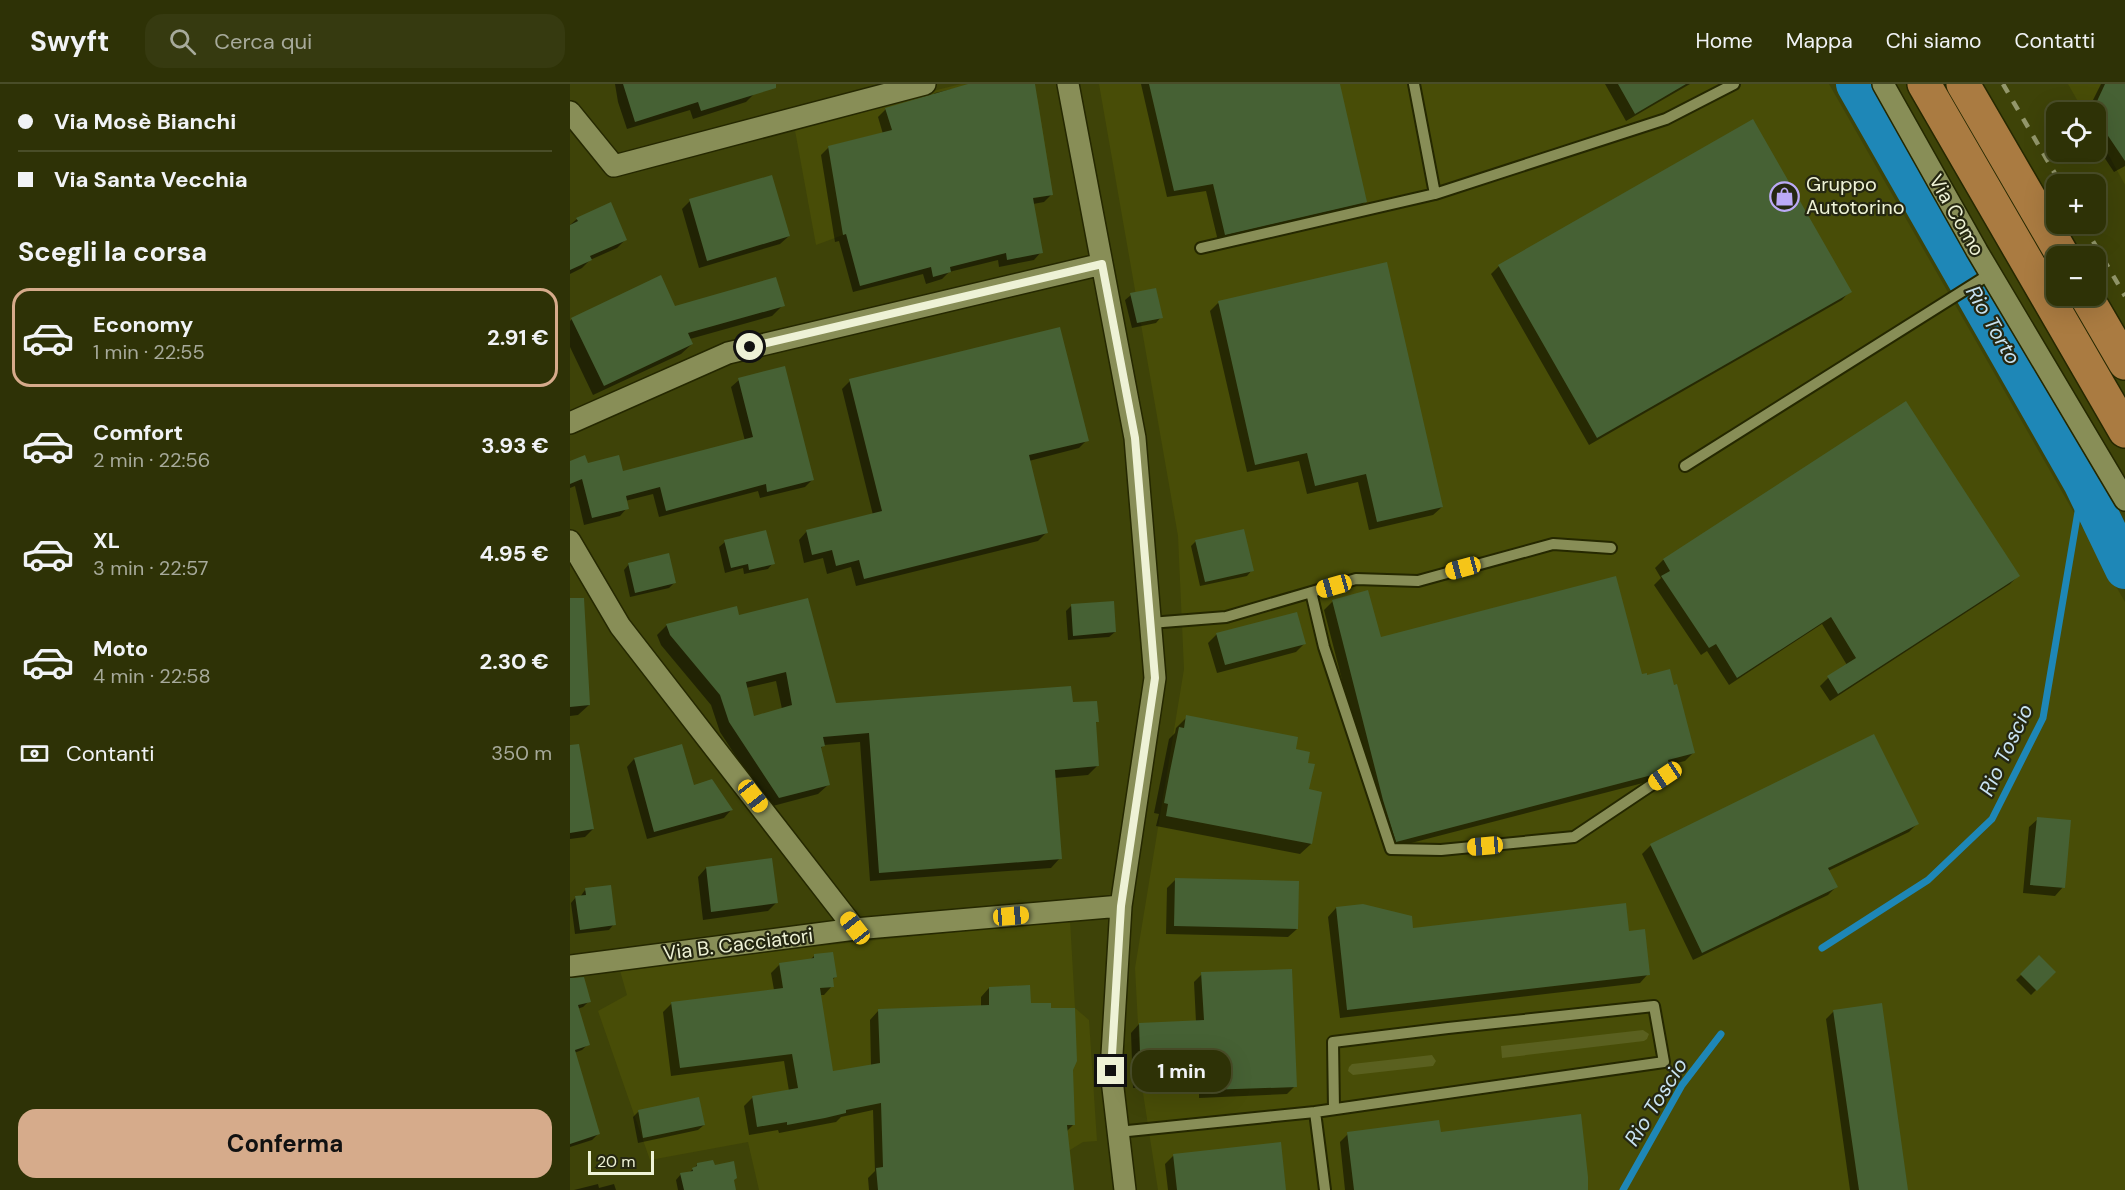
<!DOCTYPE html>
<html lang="it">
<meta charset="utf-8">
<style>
:root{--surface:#2e3206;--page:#363a10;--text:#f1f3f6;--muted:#a7aa9b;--line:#494d28;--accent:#d6ab8b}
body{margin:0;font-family:"DM Sans",sans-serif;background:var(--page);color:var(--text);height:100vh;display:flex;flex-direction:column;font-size:22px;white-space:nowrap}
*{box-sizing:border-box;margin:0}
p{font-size:20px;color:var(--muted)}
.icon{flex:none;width:33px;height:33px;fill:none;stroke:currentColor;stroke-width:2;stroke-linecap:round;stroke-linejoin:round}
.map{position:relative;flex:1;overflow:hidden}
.sheet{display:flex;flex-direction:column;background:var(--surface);width:570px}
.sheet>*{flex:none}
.banner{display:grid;align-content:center;height:132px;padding:0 18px;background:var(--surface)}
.controls{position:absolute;left:1476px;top:18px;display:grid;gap:12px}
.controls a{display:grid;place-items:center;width:60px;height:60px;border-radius:12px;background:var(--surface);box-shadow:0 6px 24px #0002,0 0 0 2px var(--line);font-size:30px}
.scale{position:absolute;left:18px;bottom:15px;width:66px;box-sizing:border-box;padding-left:6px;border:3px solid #eef2d6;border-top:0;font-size:16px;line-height:21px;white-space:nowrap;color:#eef2d6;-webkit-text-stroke:4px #252711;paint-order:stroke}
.end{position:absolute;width:27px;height:27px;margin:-14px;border:8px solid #eef2d6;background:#111;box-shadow:0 0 0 3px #111}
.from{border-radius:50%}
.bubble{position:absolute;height:42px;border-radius:18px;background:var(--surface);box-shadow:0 6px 24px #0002,0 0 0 2px var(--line);font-size:20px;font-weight:700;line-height:42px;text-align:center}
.car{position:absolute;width:18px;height:36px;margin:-18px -9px;border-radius:8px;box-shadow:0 0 4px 2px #0007;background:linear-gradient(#f5c518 24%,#345 0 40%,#f5c518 0 76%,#345 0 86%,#f5c518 0)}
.banner b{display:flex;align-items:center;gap:21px;height:57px;font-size:22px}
.banner b+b{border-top:2px solid var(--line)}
.banner i{width:15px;height:15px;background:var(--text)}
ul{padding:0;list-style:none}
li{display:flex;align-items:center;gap:18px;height:99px;margin:0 12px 9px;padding:0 6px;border:3px solid transparent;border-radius:18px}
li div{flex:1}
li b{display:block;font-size:22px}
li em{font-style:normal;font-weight:700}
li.active{border-color:var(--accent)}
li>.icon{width:54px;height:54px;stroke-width:1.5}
h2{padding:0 18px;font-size:27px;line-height:72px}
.pay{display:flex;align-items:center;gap:15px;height:66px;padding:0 18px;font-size:22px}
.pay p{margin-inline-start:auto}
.primary-button{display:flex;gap:12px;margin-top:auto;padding:12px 18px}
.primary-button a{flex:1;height:69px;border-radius:18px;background:var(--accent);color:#111;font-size:24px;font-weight:700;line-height:69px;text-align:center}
header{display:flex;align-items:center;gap:36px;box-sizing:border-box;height:84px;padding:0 30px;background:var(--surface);border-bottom:2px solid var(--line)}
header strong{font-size:28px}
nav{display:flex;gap:33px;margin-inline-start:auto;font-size:21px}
.search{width:420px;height:54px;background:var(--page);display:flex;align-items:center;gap:15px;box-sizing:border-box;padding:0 21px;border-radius:18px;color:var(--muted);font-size:22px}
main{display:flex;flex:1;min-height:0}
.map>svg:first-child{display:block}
.built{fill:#484d07}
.green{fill:#5a601f}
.shadow{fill:#0007;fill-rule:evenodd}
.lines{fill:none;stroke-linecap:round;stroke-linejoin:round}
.stream{stroke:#1e87b7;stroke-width:7}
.river{stroke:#1e87b7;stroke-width:40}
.building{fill:#466134;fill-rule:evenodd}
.service-casing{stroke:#252800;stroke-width:14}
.minor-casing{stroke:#252800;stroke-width:24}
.primary-casing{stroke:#252800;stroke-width:36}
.service{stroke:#888e57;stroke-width:10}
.minor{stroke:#888e57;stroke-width:21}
.primary{stroke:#aa7b41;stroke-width:33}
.rail{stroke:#93976b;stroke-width:4.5;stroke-dasharray:10 10;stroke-linecap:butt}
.route{stroke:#eef2d6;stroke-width:8}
.labels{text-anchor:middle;stroke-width:4.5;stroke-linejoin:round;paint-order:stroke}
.poi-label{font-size:20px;fill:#eef2d6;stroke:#252711;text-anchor:start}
.street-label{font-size:20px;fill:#eef2d6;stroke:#252711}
.water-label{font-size:21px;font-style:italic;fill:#c8e2f1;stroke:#252711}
</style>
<header>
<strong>Swyft</strong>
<div class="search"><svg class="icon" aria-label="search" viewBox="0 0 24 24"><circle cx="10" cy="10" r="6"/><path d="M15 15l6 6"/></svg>Cerca qui</div>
<nav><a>Home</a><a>Mappa</a><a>Chi siamo</a><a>Contatti</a></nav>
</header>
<main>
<section class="sheet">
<div class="banner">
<b><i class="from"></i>Via Mosè Bianchi</b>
<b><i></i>Via Santa Vecchia</b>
</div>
<h2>Scegli la corsa</h2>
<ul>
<li class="active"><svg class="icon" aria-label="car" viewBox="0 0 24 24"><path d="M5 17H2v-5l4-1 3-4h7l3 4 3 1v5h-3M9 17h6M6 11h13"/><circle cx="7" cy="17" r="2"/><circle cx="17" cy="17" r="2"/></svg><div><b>Economy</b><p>1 min · 22:55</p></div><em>2.91 €</em></li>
<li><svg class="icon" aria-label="car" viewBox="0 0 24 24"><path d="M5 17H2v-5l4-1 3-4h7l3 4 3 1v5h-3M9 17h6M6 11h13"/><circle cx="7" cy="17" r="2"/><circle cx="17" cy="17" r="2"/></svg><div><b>Comfort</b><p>2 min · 22:56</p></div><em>3.93 €</em></li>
<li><svg class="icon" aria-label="car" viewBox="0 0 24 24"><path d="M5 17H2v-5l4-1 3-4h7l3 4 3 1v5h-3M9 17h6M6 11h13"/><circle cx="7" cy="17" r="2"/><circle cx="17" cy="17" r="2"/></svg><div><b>XL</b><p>3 min · 22:57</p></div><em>4.95 €</em></li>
<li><svg class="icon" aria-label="car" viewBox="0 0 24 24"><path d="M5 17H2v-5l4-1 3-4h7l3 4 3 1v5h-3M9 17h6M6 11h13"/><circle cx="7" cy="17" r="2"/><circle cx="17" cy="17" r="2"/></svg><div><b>Moto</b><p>4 min · 22:58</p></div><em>2.30 €</em></li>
</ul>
<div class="pay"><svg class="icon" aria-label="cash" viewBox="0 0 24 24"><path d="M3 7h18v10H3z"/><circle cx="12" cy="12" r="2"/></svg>Contanti<p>350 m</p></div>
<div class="primary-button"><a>Conferma</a></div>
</section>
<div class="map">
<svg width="1555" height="1106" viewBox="0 0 1555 1106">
<rect width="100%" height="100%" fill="#3e4308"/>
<!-- built -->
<path class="built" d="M 391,0 L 463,0 L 468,17 L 483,111 L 273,151 L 246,161 L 224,41 Z
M 529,0 L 1259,0 L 1555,518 L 1555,1106 L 588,1106 L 571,996 L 565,884 L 614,585 L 608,452 Z
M 1498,0 L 1555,0 L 1555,101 L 1526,48 L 1526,28 L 1514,28 Z
M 500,836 L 505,924 L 519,936 L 527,1057 L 513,1058 L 500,1066 L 504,1106 L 189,1106 L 178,1058 L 80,1076 L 28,927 L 57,911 L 49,883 Z"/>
<!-- green -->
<path class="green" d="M 1073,946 L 1079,950 L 1077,955 L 1074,957 L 932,974 L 931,962 Z
M 862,971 L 866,977 L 863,982 L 783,991 L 778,987 L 779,983 L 782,980 Z"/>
<!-- shadow -->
<path class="shadow" d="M 45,0 L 182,0 L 184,10 L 176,18 L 123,35 L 120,26 L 57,45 L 48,18 Z
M 404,0 L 463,0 L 482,110 L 474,118 L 463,120 L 471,168 L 464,176 L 429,183 L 428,176 L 379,188 L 372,195 L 356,200 L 353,190 L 283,208 L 269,157 L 265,158 L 251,71 L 259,63 L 313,50 L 308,33 L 316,25 L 359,14 L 365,9 Z
M 571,0 L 769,0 L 796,117 L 788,125 L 648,157 L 636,107 L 597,113 Z
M 1035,0 L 1120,0 L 1056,37 Z
M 1531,0 L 1555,0 L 1555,82 L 1544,88 L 1526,61 L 1526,28 L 1517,28 Z
M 120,117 L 219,152 L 210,160 L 129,184 L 112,125 Z
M 7,135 L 56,155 L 47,164 L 20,176 L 12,184 L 0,190 L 0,141 Z
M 929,182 L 1280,207 L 1272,216 L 1019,361 L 921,190 Z
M 561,211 L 591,233 L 586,239 L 562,244 L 555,216 Z
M 648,219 L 872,423 L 863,431 L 799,446 L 788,398 L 737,410 L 729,377 L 677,388 L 640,227 Z
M 213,221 L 202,232 L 120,255 L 122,260 L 111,270 L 23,311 L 0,263 L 0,237 L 2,235 L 105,224 Z
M 169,296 L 243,395 L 235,403 L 190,414 L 188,407 L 89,433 L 83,410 L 55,417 L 57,424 L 50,432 L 14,441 L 5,402 L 0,404 L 0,379 L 52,389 L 175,357 L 161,303 Z
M 280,297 L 517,356 L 509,364 L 459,377 L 476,449 L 468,457 L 286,502 L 281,483 L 257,490 L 253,474 L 234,479 L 229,456 L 237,447 L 303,431 L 272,305 Z
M 626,457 L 682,486 L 677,492 L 630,502 L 621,462 Z
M 155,458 L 203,479 L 198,485 L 174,490 L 173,484 L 155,489 L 149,463 Z
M 1093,476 L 1448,492 L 1440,500 L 1260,617 L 1250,602 L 1258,594 L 1277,581 L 1252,540 L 1159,601 L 1137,567 L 1131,571 L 1084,501 L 1091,494 L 1085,484 Z
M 59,480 L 104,499 L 99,504 L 60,513 L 54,486 Z
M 763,517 L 810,555 L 1076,593 L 1123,669 L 1115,677 L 1098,681 L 1099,686 L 1091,694 L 1085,692 L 1073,699 L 818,765 L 805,724 L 754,526 Z
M 501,522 L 545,548 L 539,553 L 498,556 L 496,527 Z
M 168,533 L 265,621 L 501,620 L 528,637 L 524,640 L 527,682 L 518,691 L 484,694 L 490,774 L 481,784 L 300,797 L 290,658 L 254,661 L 250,665 L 258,701 L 248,710 L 199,723 L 150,648 L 141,621 L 91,561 L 87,551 L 97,541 ZM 206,597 L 212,625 L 183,634 L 176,604 Z
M 0,549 L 19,621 L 8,631 L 0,632 Z
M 647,550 L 734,560 L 726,568 L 647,589 L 638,559 Z
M 617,633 L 724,666 L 736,680 L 741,760 L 730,770 L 586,742 L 589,730 L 584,729 L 599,655 L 605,649 L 606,644 Z
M 1303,652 L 1347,740 L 1339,748 L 1258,787 L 1266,803 L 1258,811 L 1123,876 L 1072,770 L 1080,762 Z
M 0,673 L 23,745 L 15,753 L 0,755 Z
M 64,675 L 161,726 L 154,734 L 77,755 L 57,683 Z
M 1468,735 L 1493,803 L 1485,812 L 1453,809 L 1459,743 Z
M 136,784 L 206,819 L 198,827 L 133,836 L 128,793 Z
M 606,795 L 727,845 L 718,853 L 596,850 L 597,804 Z
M 15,806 L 44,840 L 39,846 L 5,850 L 1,819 L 6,813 L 10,813 Z
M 766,824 L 841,845 L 1057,849 L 1078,890 L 1070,899 L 770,934 L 758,833 Z
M 244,872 L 265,893 L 262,896 L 262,902 L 254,911 L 250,911 L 261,989 L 301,982 L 300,936 L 308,927 L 411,923 L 411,913 L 419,904 L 459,921 L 480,926 L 501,986 L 504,1040 L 496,1048 L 502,1106 L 299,1106 L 298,1094 L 305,1087 L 303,1026 L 271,1033 L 266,1038 L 245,1042 L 209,1049 L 208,1046 L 179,1051 L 174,1022 L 183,1013 L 219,1007 L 214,977 L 101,992 L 93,928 L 102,919 L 204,906 L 201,889 L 210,880 L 240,876 Z
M 1469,873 L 1484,888 L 1461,911 L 1446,896 Z
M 632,890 L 725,1002 L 717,1010 L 629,1014 L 629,1002 L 563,1004 L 561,949 L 569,940 L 626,938 L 624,898 Z
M 0,895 L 19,917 L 13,923 L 7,925 L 18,960 L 12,966 L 4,969 L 28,1050 L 22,1056 L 0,1063 Z
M 1264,927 L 1337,1106 L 1280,1106 L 1256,935 Z
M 128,1015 L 134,1041 L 128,1046 L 68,1059 L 63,1033 L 68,1028 Z
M 869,1049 L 1016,1106 L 775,1106 L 770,1058 L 778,1050 Z
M 603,1072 L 715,1106 L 598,1106 L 595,1080 Z
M 127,1081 L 144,1083 L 163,1097 L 165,1106 L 108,1106 L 106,1096 L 111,1090 L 119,1089 Z
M 28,1100 L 29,1104 L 44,1100 L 46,1106 L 4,1106 Z"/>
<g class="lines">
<!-- stream -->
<path class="stream" d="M 1252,864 L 1358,796 L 1422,735 L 1473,634 L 1513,398
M 1053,1106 L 1112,1001 L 1151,950"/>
<!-- river -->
<path class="river" d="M 1286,0 L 1513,398 L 1555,485"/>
</g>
<!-- building -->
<path class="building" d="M 53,0 L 206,0 L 206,4 L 131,27 L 128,18 L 65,38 Z
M 398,0 L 465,0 L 483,111 L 463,114 L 473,169 L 437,176 L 436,169 L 380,183 L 381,188 L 363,193 L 361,183 L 290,202 L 276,150 L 273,151 L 258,62 L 322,46 L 315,24 Z
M 579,0 L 770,0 L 797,118 L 655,151 L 643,100 L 604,107 Z
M 1048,0 L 1116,0 L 1065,30 Z
M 1535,0 L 1555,0 L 1555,77 L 1526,34 L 1526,28 L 1522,28 Z
M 1183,35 L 1282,208 L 1027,354 L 928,181 Z
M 202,91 L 220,152 L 137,177 L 119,115 Z
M 41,118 L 57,156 L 20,172 L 22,176 L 0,186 L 0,141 L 8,137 L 6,134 Z
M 817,178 L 873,423 L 807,438 L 796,390 L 745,402 L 737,369 L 685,381 L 648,217 Z
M 91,191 L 105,222 L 206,193 L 215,222 L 118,249 L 123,260 L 34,302 L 1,234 Z
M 586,204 L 593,234 L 567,239 L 560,209 Z
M 490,243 L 519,357 L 459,371 L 478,449 L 294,495 L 289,476 L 266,482 L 262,466 L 242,471 L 236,446 L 312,427 L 279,295 Z
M 215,282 L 244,396 L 197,408 L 196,400 L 96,427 L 90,403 L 56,412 L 59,425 L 22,434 L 12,395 L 0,400 L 0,377 L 15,371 L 18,379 L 49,371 L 53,387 L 183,353 L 168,294 Z
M 1336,317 L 1450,492 L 1268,610 L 1257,592 L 1286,574 L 1261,533 L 1167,594 L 1146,560 L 1139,564 L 1091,492 L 1100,487 L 1093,475 Z
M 674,445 L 684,487 L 635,498 L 625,456 Z
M 196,446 L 205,480 L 179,486 L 178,480 L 161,484 L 154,456 Z
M 99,469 L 106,499 L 65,509 L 58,479 Z
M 1046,492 L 1072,590 L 1077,589 L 1077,591 L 1100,585 L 1104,601 L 1107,600 L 1125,669 L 1098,676 L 1101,687 L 1094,685 L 1082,691 L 826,758 L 813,716 L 762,516 L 798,506 L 811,553 Z
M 0,514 L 14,514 L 20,621 L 0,623 Z
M 238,514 L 266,619 L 501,602 L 503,618 L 527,617 L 529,638 L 526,638 L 529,682 L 485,686 L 492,775 L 309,789 L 299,649 L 253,653 L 255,662 L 251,663 L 260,701 L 209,714 L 159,638 L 150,611 L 100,551 L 96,540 L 167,522 L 169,531 ZM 216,588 L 222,621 L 184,632 L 176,598 Z
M 544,517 L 546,548 L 503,552 L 501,520 Z
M 727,528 L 736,560 L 655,581 L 646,549 Z
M 616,631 L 728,653 L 726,665 L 740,668 L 738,679 L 745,680 L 739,705 L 752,708 L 742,760 L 596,732 L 598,720 L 594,719 L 600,687 L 609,643 L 614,644 Z
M 1304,650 L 1349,740 L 1258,784 L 1268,803 L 1132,869 L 1080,760 Z
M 9,660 L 24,745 L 0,749 L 0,661 Z
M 112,660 L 124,701 L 142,695 L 163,726 L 84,748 L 64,674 Z
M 1467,733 L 1501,736 L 1495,804 L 1460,801 Z
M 202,774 L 208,819 L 141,828 L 136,783 Z
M 605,794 L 729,797 L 728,845 L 604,842 Z
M 41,801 L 46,841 L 10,846 L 5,812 L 16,811 L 15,804 Z
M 1056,819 L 1059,847 L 1075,845 L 1080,891 L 777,926 L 766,823 L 793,820 L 842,832 L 843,844 Z
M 263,868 L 267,893 L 263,894 L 264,903 L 250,904 L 263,987 L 310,979 L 308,925 L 419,921 L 419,903 L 460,901 L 461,919 L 481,919 L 481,924 L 505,924 L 507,977 L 503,986 L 505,1041 L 497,1041 L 504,1106 L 308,1106 L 306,1084 L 313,1083 L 311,1019 L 276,1026 L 276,1029 L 255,1034 L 217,1041 L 217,1038 L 187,1043 L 182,1012 L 228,1004 L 222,970 L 110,984 L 101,918 L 213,904 L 209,879 L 244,874 L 244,870 Z
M 1469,871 L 1486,888 L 1467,907 L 1450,890 Z
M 722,885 L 727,1003 L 637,1006 L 636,994 L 571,996 L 569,939 L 634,936 L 631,888 Z
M 14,893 L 21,918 L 8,921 L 20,961 L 5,966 L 30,1050 L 0,1060 L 0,894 Z
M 1312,919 L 1338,1106 L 1289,1106 L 1263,926 Z
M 129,1013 L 135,1041 L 73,1054 L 68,1026 Z
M 1011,1030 L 1018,1093 L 1018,1106 L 784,1106 L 777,1048 L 869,1036 L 871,1048 Z
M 711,1058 L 716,1106 L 607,1106 L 603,1070 Z
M 143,1076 L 145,1081 L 164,1077 L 167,1094 L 164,1096 L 166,1106 L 114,1106 L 110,1089 L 123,1087 L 122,1084 L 127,1082 L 127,1079 Z"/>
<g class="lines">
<defs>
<path id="service" d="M 844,0 L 865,110
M 631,164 L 865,110 L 1096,35 L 1164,0
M 1115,382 L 1420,190
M 741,508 L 754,563 L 821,765 L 871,766 L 1004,753 L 1095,692
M 580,539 L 656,533 L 786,495 L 848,497 L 983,460 L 1041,464
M 745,1028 L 1094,978 L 1084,922 L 878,944 L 763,958 L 764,1025
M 548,1048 L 745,1028 L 755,1106"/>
<path id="minor" d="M 498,0 L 565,354 L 585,594 L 551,822 L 541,987 L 555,1106
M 1313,0 L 1407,167 L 1555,416
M 0,28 L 44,82 L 355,0
M 0,339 L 158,269 L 532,180
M 0,457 L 50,542 L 285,845
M 0,882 L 285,845 L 551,822"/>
<path id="primary" d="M 1354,0 L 1555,347
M 1393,0 L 1493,172
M 1516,212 L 1555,279"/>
</defs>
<!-- service casing -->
<use href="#service" class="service-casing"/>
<!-- minor casing -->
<use href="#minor" class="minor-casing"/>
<!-- primary casing -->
<use href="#primary" class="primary-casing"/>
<!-- service -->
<use href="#service" class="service"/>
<!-- minor -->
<use href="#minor" class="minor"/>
<!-- primary -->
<use href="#primary" class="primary"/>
<!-- rail -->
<path class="rail" d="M 1433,0 L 1491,100
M 1513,140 L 1555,212"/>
</g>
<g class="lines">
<!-- route -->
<path class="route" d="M 180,263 L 532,180 L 565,354 L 585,594 L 551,822 L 541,987"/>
</g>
<!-- icons -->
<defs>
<symbol id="shop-ring" viewBox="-11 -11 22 22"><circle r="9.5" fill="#252711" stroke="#bbaaf6" stroke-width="1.5"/><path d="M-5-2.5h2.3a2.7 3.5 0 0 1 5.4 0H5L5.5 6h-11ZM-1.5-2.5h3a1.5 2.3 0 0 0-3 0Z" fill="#bbaaf6"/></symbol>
</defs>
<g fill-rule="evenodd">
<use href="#shop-ring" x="1198" y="96" width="33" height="33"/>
</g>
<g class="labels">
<!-- poi labels -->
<g class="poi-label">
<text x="1236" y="107">Gruppo<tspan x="1236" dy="23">Autotorino</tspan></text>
</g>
<!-- street labels -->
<g class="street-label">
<text transform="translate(1387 131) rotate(60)" y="7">Via Como</text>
<text transform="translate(168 860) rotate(-7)" y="7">Via B. Cacciatori</text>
</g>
<!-- water labels -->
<g class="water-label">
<text transform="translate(1423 241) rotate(60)" y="7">Rio Torto</text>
<text transform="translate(1436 666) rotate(-65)" y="7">Rio Toscio</text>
<text transform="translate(1086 1018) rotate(-58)" y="7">Rio Toscio</text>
</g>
</g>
</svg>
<div class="controls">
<a><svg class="icon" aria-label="locate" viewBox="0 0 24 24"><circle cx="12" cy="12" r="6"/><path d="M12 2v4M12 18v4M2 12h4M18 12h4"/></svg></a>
<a>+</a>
<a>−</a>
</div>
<div class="scale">20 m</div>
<i class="end from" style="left:180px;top:263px"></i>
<i class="end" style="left:541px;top:987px"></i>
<div class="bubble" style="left:562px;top:966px;width:99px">1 min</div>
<i class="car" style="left:893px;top:484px;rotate:255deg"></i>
<i class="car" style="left:764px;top:502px;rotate:254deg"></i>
<i class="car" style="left:1095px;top:692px;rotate:236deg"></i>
<i class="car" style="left:183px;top:712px;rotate:142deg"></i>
<i class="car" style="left:915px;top:762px;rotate:265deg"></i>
<i class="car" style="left:441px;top:832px;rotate:85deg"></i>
<i class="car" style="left:285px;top:844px;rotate:322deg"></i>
</div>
</main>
